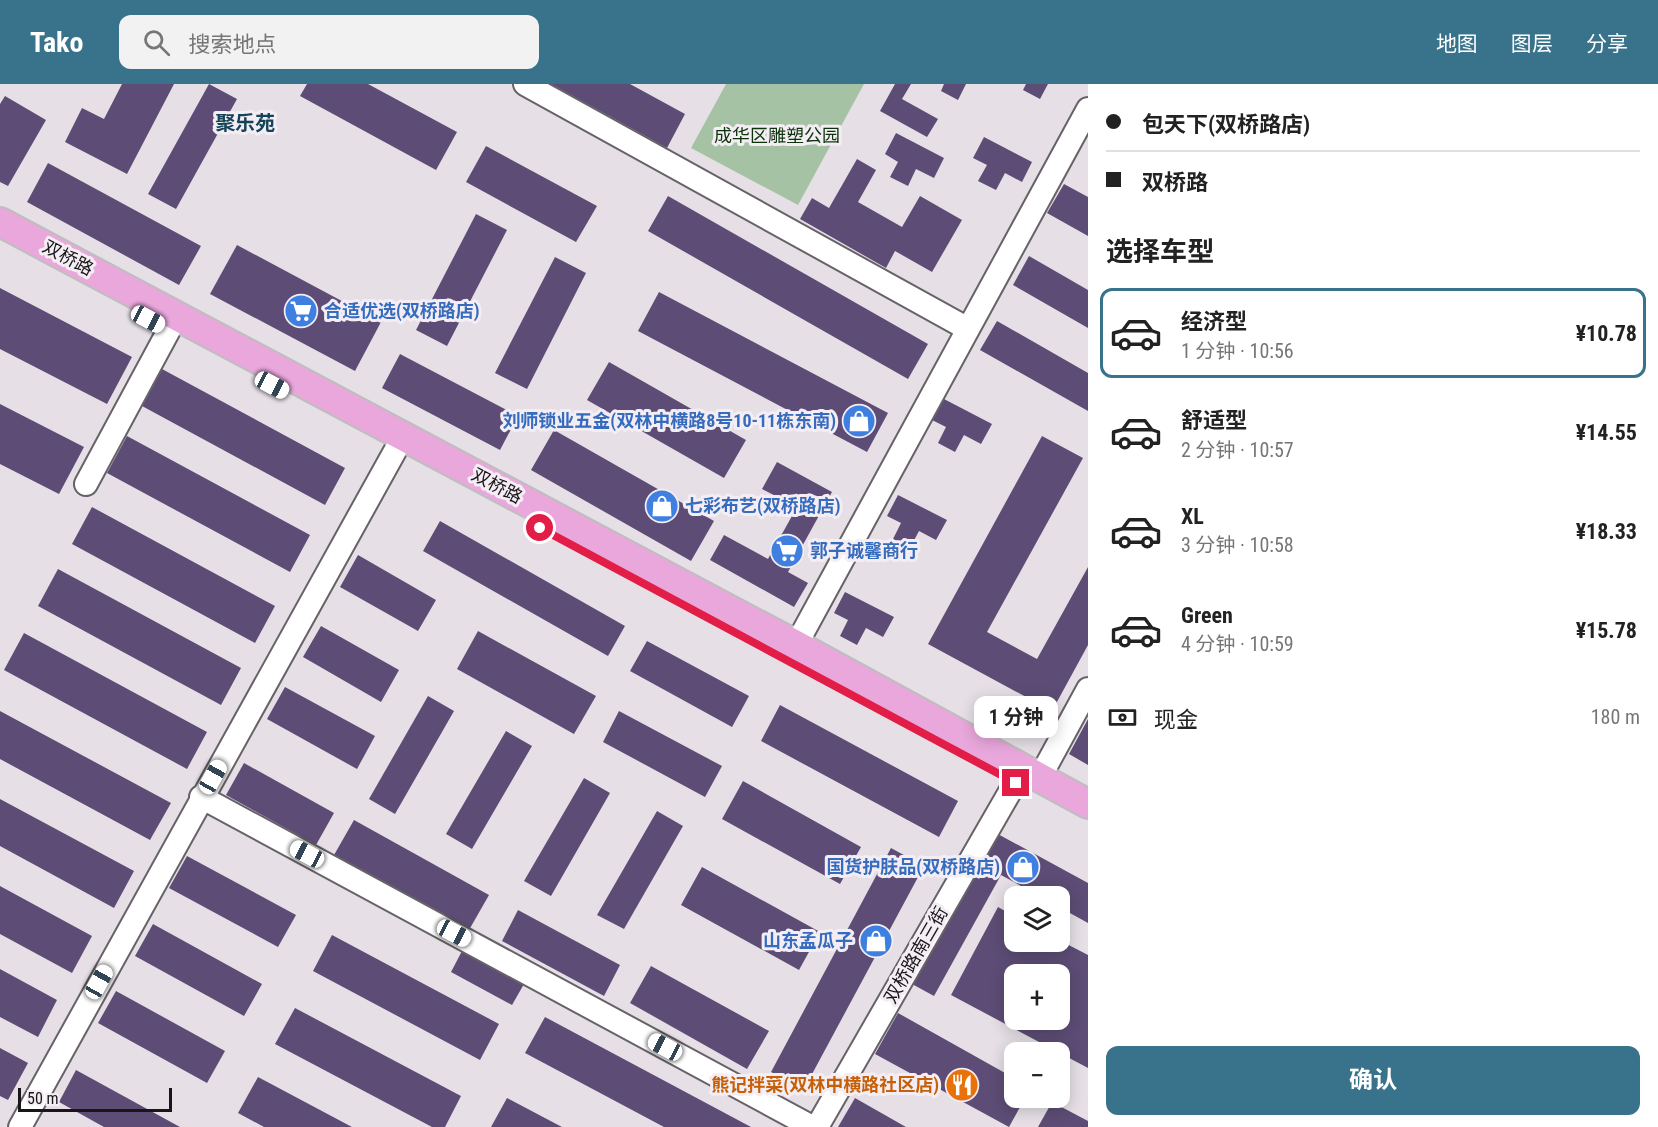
<!DOCTYPE html>
<html lang="zh">
<meta charset="utf-8">
<style>
:root{--surface:#fff;--page:#f2f2f2;--text:#222;--muted:#767676;--line:#e0e0e0;--accent:#38738b}
body{margin:0;font-family:"Roboto Condensed","Noto Sans SC",sans-serif;background:var(--page);color:var(--text);height:100vh;display:flex;flex-direction:column;font-size:22px;white-space:nowrap}
*{box-sizing:border-box;margin:0}
p{font-size:20px;color:var(--muted)}
.icon{flex:none;width:33px;height:33px;fill:none;stroke:currentColor;stroke-width:2;stroke-linecap:round;stroke-linejoin:round}
.map{position:relative;flex:1;overflow:hidden}
.panel{display:flex;flex-direction:column;background:var(--surface);width:570px}
.panel>*{flex:none}
.banner{display:grid;align-content:center;height:132px;padding:0 18px;background:var(--surface)}
.tools{position:absolute;left:1004px;top:802px;display:grid;gap:12px}
.tools a{display:grid;place-items:center;width:66px;height:66px;border-radius:12px;background:var(--surface);box-shadow:0 3px 15px #0003;font-size:30px}
.scale{position:absolute;left:18px;bottom:15px;width:154px;box-sizing:border-box;padding-left:6px;border:3px solid #181618;border-top:0;font-size:16px;line-height:21px;white-space:nowrap;color:#181618;-webkit-text-stroke:4px #f4edf4;paint-order:stroke}
.end{position:absolute;width:27px;height:27px;margin:-14px;border:8px solid #e11d48;background:#fff;box-shadow:0 0 0 3px #fff}
.from{border-radius:50%}
.bubble{position:absolute;height:42px;border-radius:12px;background:var(--surface);box-shadow:0 3px 15px #0003;font-size:20px;font-weight:700;line-height:42px;text-align:center}
.car{position:absolute;width:18px;height:36px;margin:-18px -9px;border-radius:8px;box-shadow:0 0 4px 2px #0007;background:linear-gradient(#fff 24%,#345 0 40%,#fff 0 76%,#345 0 86%,#fff 0)}
.banner b{display:flex;align-items:center;gap:21px;height:57px;font-size:22px}
.banner b+b{border-top:2px solid var(--line)}
.banner i{width:15px;height:15px;background:var(--text)}
ul{padding:0;list-style:none}
li{display:flex;align-items:center;gap:18px;height:90px;margin:0 12px 9px;padding:0 6px;border:3px solid transparent;border-radius:12px}
li div{flex:1}
li b{display:block;font-size:22px}
li em{font-style:normal;font-weight:700}
li.active{border-color:var(--accent)}
li>.icon{width:54px;height:54px;stroke-width:1.5}
h2{padding:0 18px;font-size:27px;line-height:72px}
.pay{display:flex;align-items:center;gap:15px;height:66px;padding:0 18px;font-size:22px}
.pay p{margin-inline-start:auto}
.action{display:flex;gap:12px;margin-top:auto;padding:12px 18px}
.action a{flex:1;height:69px;border-radius:12px;background:var(--accent);color:#fff;font-size:24px;font-weight:700;line-height:69px;text-align:center}
header{display:flex;align-items:center;gap:36px;box-sizing:border-box;height:84px;padding:0 30px;background:var(--accent);color:#fff}
header strong{font-size:28px}
nav{display:flex;gap:33px;margin-inline-start:auto;font-size:21px}
.search{width:420px;height:54px;background:var(--page);display:flex;align-items:center;gap:15px;box-sizing:border-box;padding:0 21px;border-radius:12px;color:var(--muted);font-size:22px}
main{display:flex;flex:1;min-height:0}
.map>svg:first-child{display:block}
.green{fill:#a5c3a4}
.building{fill:#5d4d76;fill-rule:evenodd}
.lines{fill:none;stroke-linecap:round;stroke-linejoin:round}
.minor-casing{stroke:#676267;stroke-width:26}
.major-casing{stroke:#bebebe;stroke-width:32}
.minor{stroke:#fff;stroke-width:22}
.major{stroke:#e9a7dc;stroke-width:28}
.route{stroke:#e11d48;stroke-width:8}
.labels{text-anchor:middle;stroke-width:6;stroke-linejoin:round;paint-order:stroke}
.park-label{font-size:18px;fill:#0b330c;stroke:#f4edf4}
.street-label{font-size:18px;fill:#181618;stroke:#f4edf4}
.shop-label{font-size:18px;font-weight:bold;fill:#366cbe;stroke:#f4edf4;text-anchor:start}
.food-label{font-size:18px;font-weight:bold;fill:#c56008;stroke:#f4edf4;text-anchor:end}
.neighbourhood-label{font-size:20px;font-weight:bold;fill:#134457;stroke:#f4edf4}
</style>
<header>
<strong>Tako</strong>
<div class="search"><svg class="icon" aria-label="search" viewBox="0 0 24 24"><circle cx="10" cy="10" r="6"/><path d="M15 15l6 6"/></svg>搜索地点</div>
<nav><a>地图</a><a>图层</a><a>分享</a></nav>
</header>
<main>
<div class="map">
<svg width="1088" height="1043" viewBox="0 0 1088 1043">
<rect width="100%" height="100%" fill="#e6e0e6"/>
<!-- green -->
<path class="green" d="M 726,0 L 864,0 L 798,121 L 691,64 Z"/>
<!-- building -->
<path class="building" d="M 122,0 L 174,0 L 127,90 L 65,58 L 82,24 L 104,35 Z
M 209,0 L 237,15 L 176,125 L 148,110 Z
M 307,0 L 368,0 L 457,48 L 436,86 L 300,12 Z
M 551,0 L 630,0 L 685,30 L 667,64 Z
M 895,0 L 911,0 L 902,15 L 938,35 L 927,53 L 880,27 Z
M 944,0 L 966,0 L 958,16 L 941,7 Z
M 1026,0 L 1048,0 L 1040,15 L 1023,6 Z
M 5,12 L 46,36 L 8,102 L 0,98 L 0,20 Z
M 896,49 L 944,74 L 934,94 L 916,85 L 908,102 L 890,93 L 898,78 L 885,70 Z
M 984,53 L 1032,78 L 1022,98 L 1005,89 L 996,106 L 978,97 L 987,81 L 973,74 Z
M 486,62 L 597,122 L 576,158 L 466,98 Z
M 857,75 L 876,86 L 858,118 L 902,143 L 920,112 L 962,136 L 932,188 L 895,167 L 886,184 L 800,135 L 812,114 L 829,124 Z
M 48,79 L 201,162 L 179,201 L 27,118 Z
M 1064,100 L 1088,113 L 1088,152 L 1047,129 Z
M 668,112 L 928,260 L 908,295 L 648,147 Z
M 476,130 L 507,146 L 447,262 L 416,246 Z
M 237,161 L 381,238 L 355,287 L 210,210 Z
M 1029,172 L 1088,206 L 1088,244 L 1013,201 Z
M 555,173 L 586,189 L 527,305 L 495,289 Z
M 0,204 L 132,273 L 107,320 L 0,265 Z
M 659,208 L 888,329 L 867,368 L 638,247 Z
M 997,237 L 1088,289 L 1088,327 L 980,266 Z
M 400,270 L 518,332 L 500,366 L 382,304 Z
M 609,278 L 746,356 L 724,394 L 587,316 Z
M 162,285 L 345,384 L 325,421 L 142,322 Z
M 944,315 L 992,340 L 981,360 L 964,351 L 955,368 L 938,359 L 946,343 L 932,336 Z
M 0,320 L 84,363 L 59,410 L 0,380 Z
M 554,346 L 714,437 L 691,477 L 531,386 Z
M 127,352 L 310,451 L 290,488 L 107,389 Z
M 1042,352 L 1083,374 L 987,548 L 1037,575 L 1088,483 L 1088,561 L 1052,627 L 928,560 Z
M 777,378 L 832,408 L 788,488 L 808,499 L 794,523 L 710,476 L 724,451 L 768,475 L 797,423 L 762,405 Z
M 898,411 L 947,436 L 936,456 L 919,447 L 910,464 L 893,455 L 901,439 L 887,432 Z
M 92,423 L 275,522 L 255,559 L 72,460 Z
M 440,437 L 625,542 L 608,572 L 423,467 Z
M 358,471 L 436,516 L 418,547 L 340,503 Z
M 58,485 L 241,584 L 221,621 L 38,522 Z
M 845,508 L 894,533 L 883,553 L 866,544 L 857,561 L 840,552 L 848,536 L 834,529 Z
M 321,542 L 399,586 L 381,618 L 303,573 Z
M 478,547 L 596,612 L 574,650 L 457,585 Z
M 24,549 L 207,648 L 187,685 L 4,586 Z
M 647,557 L 749,612 L 732,643 L 630,587 Z
M 285,603 L 375,652 L 357,685 L 267,635 Z
M 428,612 L 454,627 L 395,730 L 369,715 Z
M 780,621 L 958,717 L 939,753 L 761,657 Z
M 0,627 L 171,719 L 150,756 L 0,675 Z
M 619,627 L 722,682 L 705,713 L 603,658 Z
M 1088,635 L 1088,681 L 1069,670 Z
M 506,647 L 532,662 L 472,765 L 446,750 Z
M 244,679 L 334,729 L 316,761 L 226,711 Z
M 584,694 L 610,709 L 551,812 L 524,797 Z
M 743,697 L 861,763 L 840,800 L 722,735 Z
M 0,715 L 134,787 L 114,824 L 0,762 Z
M 657,727 L 683,742 L 624,845 L 597,831 Z
M 354,736 L 489,811 L 469,846 L 334,771 Z
M 996,749 L 1088,799 L 1088,839 L 1059,823 L 1059,813 L 1041,813 L 1001,791 L 934,912 L 912,900 Z
M 891,764 L 924,782 L 804,1005 L 771,988 Z
M 187,772 L 296,831 L 278,863 L 169,804 Z
M 702,783 L 820,848 L 799,886 L 681,821 Z
M 0,802 L 92,852 L 72,889 L 0,850 Z
M 998,823 L 1014,832 L 1014,858 L 1059,858 L 1059,856 L 1088,871 L 1088,984 L 951,911 ZM 1014,891 L 1059,891 L 1059,936 L 1014,936 Z
M 518,826 L 620,881 L 604,912 L 502,857 Z
M 153,840 L 262,900 L 244,932 L 135,872 Z
M 332,851 L 499,940 L 480,976 L 313,887 Z
M 462,867 L 524,900 L 512,921 L 451,888 Z
M 651,882 L 769,947 L 747,985 L 630,919 Z
M 0,885 L 57,916 L 38,953 L 0,933 Z
M 116,907 L 225,967 L 207,999 L 98,939 Z
M 295,924 L 461,1012 L 445,1043 L 432,1043 L 275,960 Z
M 898,929 L 1014,994 L 1014,1014 L 1025,1014 L 1009,1043 L 875,970 Z
M 545,933 L 751,1043 L 664,1043 L 525,969 Z
M 0,964 L 28,979 L 8,1016 L 0,1012 Z
M 76,986 L 180,1043 L 104,1043 L 59,1018 Z
M 258,993 L 352,1043 L 264,1043 L 238,1029 Z
M 507,1014 L 562,1043 L 491,1043 Z
M 855,1014 L 906,1043 L 838,1043 Z
M 1052,1018 L 1088,1037 L 1088,1043 L 1038,1043 Z"/>
<g class="lines">
<defs>
<path id="minor" d="M 525,0 L 968,245
M 86,400 L 169,246
M 796,561 L 1088,25
M 1039,695 L 1088,605
M 201,713 L 812,1043
M 20,1043 L 395,367
M 817,1043 L 1015,699"/>
<path id="major" d="M 0,138 L 796,561 L 1088,720"/>
</defs>
<!-- minor casing -->
<use href="#minor" class="minor-casing"/>
<!-- major casing -->
<use href="#major" class="major-casing"/>
<!-- minor -->
<use href="#minor" class="minor"/>
<!-- major -->
<use href="#major" class="major"/>
</g>
<g class="lines">
<!-- route -->
<path class="route" d="M 540,444 L 1016,699"/>
</g>
<!-- icons -->
<defs>
<symbol id="supermarket-disc" viewBox="-11 -11 22 22"><circle r="9.5" fill="#3f7fe0" stroke="#f4edf4"/><path d="M-6-5.5h2.5l.6 2H6L4.5 2H-2.5L-4.4-4H-6ZM-1.5 3.2a1.3 1.3 0 1 0 .1 0ZM3 3.2a1.3 1.3 0 1 0 .1 0Z" fill="#fff"/></symbol>
<symbol id="shop-disc" viewBox="-11 -11 22 22"><circle r="9.5" fill="#3f7fe0" stroke="#f4edf4"/><path d="M-5-2.5h2.3a2.7 3.5 0 0 1 5.4 0H5L5.5 6h-11ZM-1.5-2.5h3a1.5 2.3 0 0 0-3 0Z" fill="#fff"/></symbol>
<symbol id="restaurant-disc" viewBox="-11 -11 22 22"><circle r="9.5" fill="#e8710a" stroke="#f4edf4"/><path d="M-5-6h1v4h1v-4h1v4h1v-4h1v5L-1.5 .5V6h-2V.5L-5-1ZM5-6V6H3V1.5H1.5Q1.5-4 5-6Z" fill="#fff"/></symbol>
</defs>
<g fill-rule="evenodd">
<use href="#supermarket-disc" x="282" y="208" width="38" height="38"/>
<use href="#shop-disc" x="840" y="318" width="38" height="38"/>
<use href="#shop-disc" x="643" y="403" width="38" height="38"/>
<use href="#supermarket-disc" x="768" y="448" width="38" height="38"/>
<use href="#shop-disc" x="1004" y="764" width="38" height="38"/>
<use href="#shop-disc" x="857" y="838" width="38" height="38"/>
<use href="#restaurant-disc" x="943" y="982" width="38" height="38"/>
</g>
<g class="labels">
<!-- park labels -->
<g class="park-label">
<text x="777" y="58">成华区雕塑公园</text>
</g>
<!-- street labels -->
<g class="street-label">
<text transform="translate(68 174) rotate(28)" y="6">双桥路</text>
<text transform="translate(497 402) rotate(28)" y="6">双桥路</text>
<text transform="translate(916 871) rotate(-60)" y="6">双桥路南三街</text>
</g>
<!-- shop labels -->
<g class="shop-label">
<text x="324" y="233">合适优选(双桥路店)</text>
<text x="836" y="343" text-anchor="end">刘师锁业五金(双林中横路8号10-11栋东南)</text>
<text x="685" y="428">七彩布艺(双桥路店)</text>
<text x="810" y="473">郭子诚馨商行</text>
<text x="1000" y="789" text-anchor="end">国货护肤品(双桥路店)</text>
<text x="853" y="863" text-anchor="end">山东孟瓜子</text>
</g>
<!-- food labels -->
<g class="food-label">
<text x="939" y="1007">熊记拌菜(双林中横路社区店)</text>
</g>
<!-- neighbourhood labels -->
<g class="neighbourhood-label">
<text x="245" y="46">聚乐苑</text>
</g>
</g>
</svg>
<div class="tools">
<a><svg class="icon" aria-label="layers" viewBox="0 0 24 24"><path d="M12 4l9 5-9 5-9-5zM3 14l9 5 9-5"/></svg></a>
<a>+</a>
<a>−</a>
</div>
<div class="scale">50 m</div>
<i class="end from" style="left:540px;top:444px"></i>
<i class="end" style="left:1016px;top:699px"></i>
<div class="bubble" style="left:974px;top:612px;width:84px">1 分钟</div>
<i class="car" style="left:148px;top:235px;rotate:118deg"></i>
<i class="car" style="left:272px;top:301px;rotate:118deg"></i>
<i class="car" style="left:213px;top:693px;rotate:29deg"></i>
<i class="car" style="left:307px;top:770px;rotate:298deg"></i>
<i class="car" style="left:454px;top:849px;rotate:118deg"></i>
<i class="car" style="left:99px;top:898px;rotate:29deg"></i>
<i class="car" style="left:665px;top:963px;rotate:298deg"></i>
</div>
<section class="panel">
<div class="banner">
<b><i class="from"></i>包天下(双桥路店)</b>
<b><i></i>双桥路</b>
</div>
<h2>选择车型</h2>
<ul>
<li class="active"><svg class="icon" aria-label="car" viewBox="0 0 24 24"><path d="M5 17H2v-5l4-1 3-4h7l3 4 3 1v5h-3M9 17h6M6 11h13"/><circle cx="7" cy="17" r="2"/><circle cx="17" cy="17" r="2"/></svg><div><b>经济型</b><p>1 分钟 · 10:56</p></div><em>¥10.78</em></li>
<li><svg class="icon" aria-label="car" viewBox="0 0 24 24"><path d="M5 17H2v-5l4-1 3-4h7l3 4 3 1v5h-3M9 17h6M6 11h13"/><circle cx="7" cy="17" r="2"/><circle cx="17" cy="17" r="2"/></svg><div><b>舒适型</b><p>2 分钟 · 10:57</p></div><em>¥14.55</em></li>
<li><svg class="icon" aria-label="car" viewBox="0 0 24 24"><path d="M5 17H2v-5l4-1 3-4h7l3 4 3 1v5h-3M9 17h6M6 11h13"/><circle cx="7" cy="17" r="2"/><circle cx="17" cy="17" r="2"/></svg><div><b>XL</b><p>3 分钟 · 10:58</p></div><em>¥18.33</em></li>
<li><svg class="icon" aria-label="car" viewBox="0 0 24 24"><path d="M5 17H2v-5l4-1 3-4h7l3 4 3 1v5h-3M9 17h6M6 11h13"/><circle cx="7" cy="17" r="2"/><circle cx="17" cy="17" r="2"/></svg><div><b>Green</b><p>4 分钟 · 10:59</p></div><em>¥15.78</em></li>
</ul>
<div class="pay"><svg class="icon" aria-label="cash" viewBox="0 0 24 24"><path d="M3 7h18v10H3z"/><circle cx="12" cy="12" r="2"/></svg>现金<p>180 m</p></div>
<div class="action"><a>确认</a></div>
</section>
</main>
